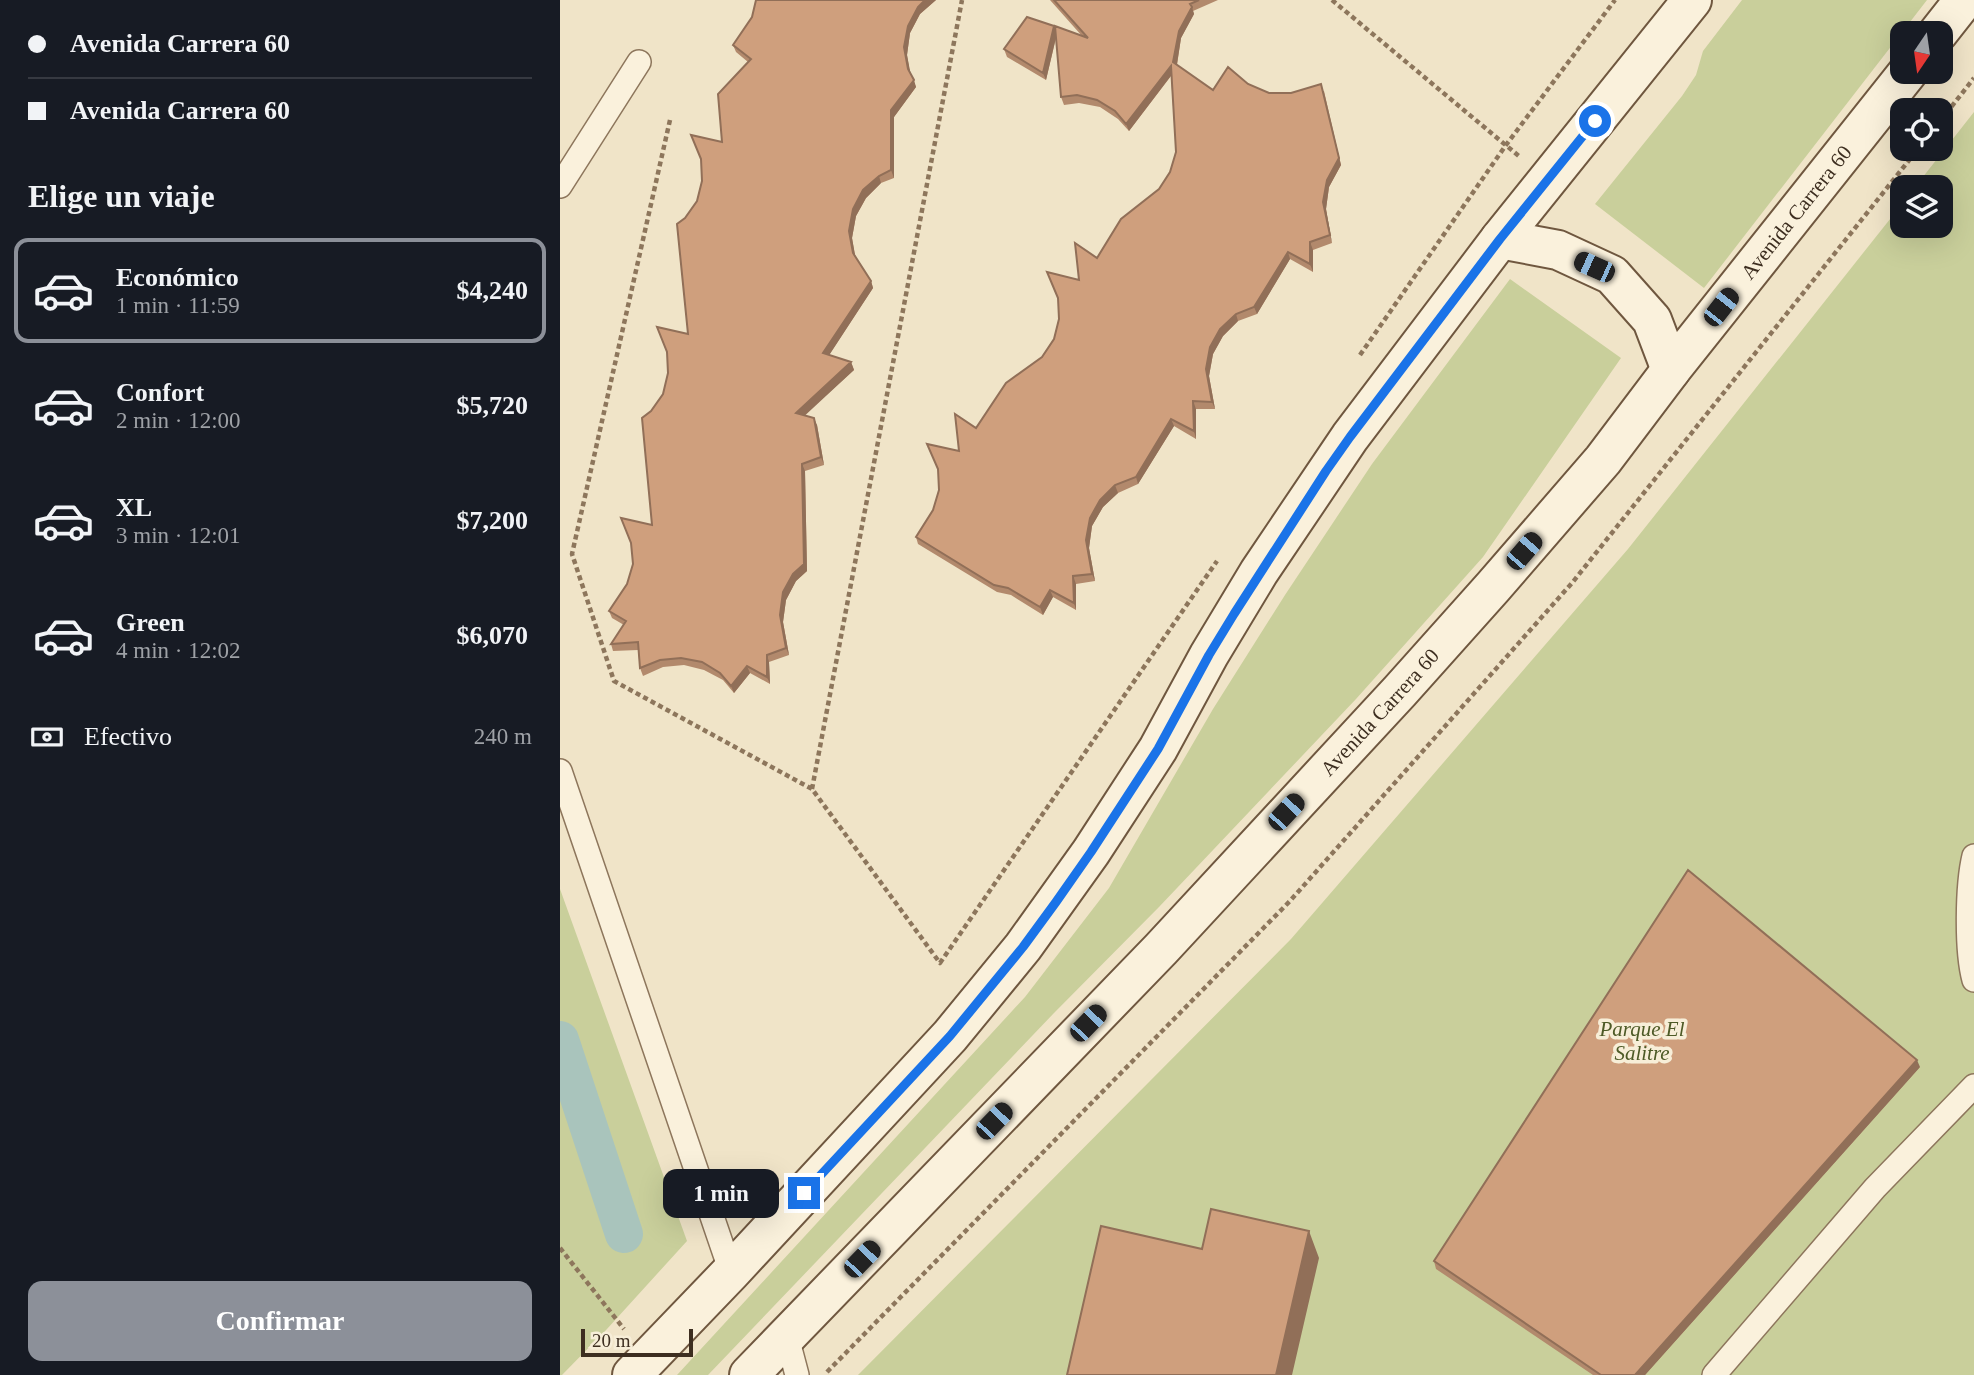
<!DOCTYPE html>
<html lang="es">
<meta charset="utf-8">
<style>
:root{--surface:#171b24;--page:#20242c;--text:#f1f3f6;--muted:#9ea1a6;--line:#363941;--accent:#8c9099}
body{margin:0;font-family:"Times New Roman",serif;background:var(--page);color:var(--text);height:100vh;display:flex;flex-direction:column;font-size:26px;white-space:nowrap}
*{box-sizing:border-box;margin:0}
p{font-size:23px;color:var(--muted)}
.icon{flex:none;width:38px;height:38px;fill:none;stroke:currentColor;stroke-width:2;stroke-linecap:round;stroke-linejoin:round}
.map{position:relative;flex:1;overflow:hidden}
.panel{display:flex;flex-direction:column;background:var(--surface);width:560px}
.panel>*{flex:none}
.guide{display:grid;align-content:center;height:154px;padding:0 28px;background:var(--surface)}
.needle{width:46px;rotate:193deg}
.controls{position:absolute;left:1330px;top:21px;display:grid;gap:14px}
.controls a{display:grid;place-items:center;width:63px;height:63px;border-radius:14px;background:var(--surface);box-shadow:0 7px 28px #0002;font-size:35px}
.scale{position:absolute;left:21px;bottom:18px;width:112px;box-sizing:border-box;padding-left:7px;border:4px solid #3d2e20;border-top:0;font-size:19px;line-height:24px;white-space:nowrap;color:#3d2e20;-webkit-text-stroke:5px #f7eed8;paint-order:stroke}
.end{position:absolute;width:32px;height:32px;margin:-16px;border:9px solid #1a73e8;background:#fff;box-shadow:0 0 0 4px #fff}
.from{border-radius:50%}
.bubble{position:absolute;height:49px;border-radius:14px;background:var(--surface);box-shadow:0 7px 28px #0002;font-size:23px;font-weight:700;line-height:49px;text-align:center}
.car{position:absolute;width:21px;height:42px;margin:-21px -10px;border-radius:9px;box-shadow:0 0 5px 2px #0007;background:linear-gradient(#222 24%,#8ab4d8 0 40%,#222 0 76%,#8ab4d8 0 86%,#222 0)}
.guide b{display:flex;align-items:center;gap:24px;height:66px;font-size:26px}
.guide b+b{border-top:2px solid var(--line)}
.guide i{width:18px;height:18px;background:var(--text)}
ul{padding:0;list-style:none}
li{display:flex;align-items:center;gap:21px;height:105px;margin:0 14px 10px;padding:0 14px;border:4px solid transparent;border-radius:14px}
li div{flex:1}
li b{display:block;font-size:26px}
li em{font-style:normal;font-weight:700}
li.on{border-color:var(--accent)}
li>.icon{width:63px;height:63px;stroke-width:1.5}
h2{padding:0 28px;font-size:32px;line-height:84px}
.pay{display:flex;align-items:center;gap:18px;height:77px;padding:0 28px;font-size:26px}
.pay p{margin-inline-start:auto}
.action{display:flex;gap:14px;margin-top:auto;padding:14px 28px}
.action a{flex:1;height:80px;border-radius:14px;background:var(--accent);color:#fff;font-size:28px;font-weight:700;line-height:80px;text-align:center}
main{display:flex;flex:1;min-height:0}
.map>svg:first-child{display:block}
.green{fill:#c9cf9b}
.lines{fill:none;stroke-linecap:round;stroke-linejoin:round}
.canal{stroke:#a9c4bc;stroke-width:38}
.lane-casing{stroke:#8d765c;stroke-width:26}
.secondary-casing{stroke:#6f573f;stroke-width:42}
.path{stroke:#8d765c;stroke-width:4.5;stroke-dasharray:5 3.5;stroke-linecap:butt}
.lane{stroke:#faf1dc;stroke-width:23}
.secondary{stroke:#faf1dc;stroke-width:38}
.wall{fill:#b2896c}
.shaded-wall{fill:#916f58}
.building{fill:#cf9f7d;stroke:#916f58;stroke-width:2}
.route{stroke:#1a73e8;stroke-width:9}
.labels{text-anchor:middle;stroke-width:7;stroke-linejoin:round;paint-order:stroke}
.street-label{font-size:21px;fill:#3d2e20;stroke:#f7eed8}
.park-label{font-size:21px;font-style:italic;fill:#4d5a26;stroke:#f7eed8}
</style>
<main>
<section class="panel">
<div class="guide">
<b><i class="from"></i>Avenida Carrera 60</b>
<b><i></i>Avenida Carrera 60</b>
</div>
<h2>Elige un viaje</h2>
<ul>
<li class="on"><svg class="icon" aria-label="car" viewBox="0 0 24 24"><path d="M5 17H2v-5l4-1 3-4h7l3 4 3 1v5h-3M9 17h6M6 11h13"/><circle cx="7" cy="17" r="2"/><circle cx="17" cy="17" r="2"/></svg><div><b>Económico</b><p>1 min · 11:59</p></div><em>$4,240</em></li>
<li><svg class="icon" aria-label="car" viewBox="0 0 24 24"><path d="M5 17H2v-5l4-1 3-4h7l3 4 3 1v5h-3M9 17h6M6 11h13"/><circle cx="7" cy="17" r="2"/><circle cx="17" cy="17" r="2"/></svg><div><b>Confort</b><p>2 min · 12:00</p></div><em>$5,720</em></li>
<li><svg class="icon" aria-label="car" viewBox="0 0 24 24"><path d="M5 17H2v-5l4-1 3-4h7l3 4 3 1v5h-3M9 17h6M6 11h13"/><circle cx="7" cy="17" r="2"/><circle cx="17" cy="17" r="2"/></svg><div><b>XL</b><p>3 min · 12:01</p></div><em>$7,200</em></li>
<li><svg class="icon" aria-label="car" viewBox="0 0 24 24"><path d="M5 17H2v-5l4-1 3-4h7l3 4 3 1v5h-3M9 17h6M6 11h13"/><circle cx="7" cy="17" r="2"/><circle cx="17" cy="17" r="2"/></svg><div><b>Green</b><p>4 min · 12:02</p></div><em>$6,070</em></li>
</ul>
<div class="pay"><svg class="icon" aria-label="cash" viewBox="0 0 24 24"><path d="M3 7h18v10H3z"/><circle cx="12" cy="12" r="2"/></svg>Efectivo<p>240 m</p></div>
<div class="action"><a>Confirmar</a></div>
</section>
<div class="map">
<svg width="1414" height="1375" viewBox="0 0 1414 1375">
<rect width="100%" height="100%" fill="#f0e4c8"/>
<!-- green -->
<path class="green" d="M 1182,0 L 1367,0 L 1144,288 L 1035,204 L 1122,96 L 1136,75 L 1143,51 Z
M 1414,112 L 1414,1375 L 298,1375 L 731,939 L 1068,549 L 1342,204 L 1342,226 L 1381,226 L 1381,187 L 1355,187 Z
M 950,279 L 1061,358 L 923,557 L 796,699 L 599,907 L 494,1013 L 148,1375 L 117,1375 L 465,997 L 549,888 L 653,709 L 725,595 L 812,464 Z
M 0,889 L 127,1241 L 47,1329 L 2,1375 L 0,1375 Z"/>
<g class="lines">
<!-- canal -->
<path class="canal" d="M 0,1040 L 64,1234"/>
<defs>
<path id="lane" d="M 0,186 L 79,62
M 0,771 L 171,1272
M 1414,856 C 1407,885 1406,951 1414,980
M 227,1337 L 237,1375
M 1154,1375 L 1315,1188 L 1414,1086"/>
<g id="secondary">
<path d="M 1378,33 L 1404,0"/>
<path d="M 940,239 L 998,250 L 1052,275 L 1092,320 L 1111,370"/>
<path d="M 72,1375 L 171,1272 L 390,1036 L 463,947 L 531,852 L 598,749 L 649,655 L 699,572 L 790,437 L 940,239 L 1132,0"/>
<path id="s1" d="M 189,1375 L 601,949 L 840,691 L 933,587 L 1043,460 L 1111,370 L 1348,72"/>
</g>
</defs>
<!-- lane casing -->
<use href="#lane" class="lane-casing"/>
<!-- secondary casing -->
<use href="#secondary" class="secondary-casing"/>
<!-- path -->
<path class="path" d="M 772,0 L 960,157
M 110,120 L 12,554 L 54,681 L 252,789 L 380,963 L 657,561
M 1381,120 L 1414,78
M 800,355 L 946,145 L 1055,0
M 252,789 L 402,0
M 0,1248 L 64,1329
M 267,1372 L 730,901 L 1012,583 L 1358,149"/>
<!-- lane -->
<use href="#lane" class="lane"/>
<!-- secondary -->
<use href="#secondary" class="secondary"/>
</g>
<!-- wall -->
<path class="wall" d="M 196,0 L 376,0 L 360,14 L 350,33 L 347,55 L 350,73 L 356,87 L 334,117 L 334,178 L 321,183 L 306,198 L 296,216 L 292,238 L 295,256 L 311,281 L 313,288 L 269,355 L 291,362 L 294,370 L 244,415 L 257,425 L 264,465 L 245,471 L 247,571 L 236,581 L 226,600 L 223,622 L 229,655 L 209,662 L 210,684 L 190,673 L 174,693 L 163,680 L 144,670 L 124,665 L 103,667 L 83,676 L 80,668 L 78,650 L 53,651 L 51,644 L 64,625 L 52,618 L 49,611 L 67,584 L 92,525 L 91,411 L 103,394 L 128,334 L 125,218 L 137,201 L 162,142 L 188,62 L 176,52 L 173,45 L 192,17 Z
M 490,0 L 658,0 L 633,11 L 634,14 L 621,38 L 617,65 L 653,90 L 688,84 L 709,93 L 731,93 L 764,91 L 781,165 L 769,187 L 766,209 L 772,243 L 753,250 L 753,272 L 730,259 L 697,314 L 678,321 L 663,336 L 653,354 L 649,376 L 655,409 L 636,409 L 636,439 L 614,426 L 578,484 L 558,493 L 543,507 L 532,526 L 529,548 L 535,581 L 516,584 L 516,610 L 493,597 L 483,615 L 451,595 L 437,592 L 358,544 L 356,537 L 373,510 L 399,451 L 416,428 L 482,357 L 494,339 L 519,280 L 537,258 L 599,189 L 610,172 L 616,152 L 611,76 L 569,131 L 558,119 L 540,107 L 519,103 L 504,105 L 501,97 L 496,38 L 486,80 L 447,57 L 444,49 L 467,17 L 522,36 Z
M 1360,1067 L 1085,1375 L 1033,1375 L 876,1269 L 874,1261 Z"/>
<!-- shaded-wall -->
<path class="shaded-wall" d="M 365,0 L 376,0 L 360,14 L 350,33 L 347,55 L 351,76 L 348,69 L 344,47 L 348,26 L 358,7 Z
M 632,7 L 634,14 L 621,38 L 616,70 L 613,62 L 619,31 Z
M 494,26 L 497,33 L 486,80 L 483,73 Z
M 611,66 L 613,73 L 569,131 L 566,124 Z
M 354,80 L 356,87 L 334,117 L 334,178 L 331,170 L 331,110 Z
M 761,84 L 781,165 L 769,187 L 766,209 L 772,243 L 770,235 L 763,202 Z
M 319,176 L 321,183 L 306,198 L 296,216 L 292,238 L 296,260 L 293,253 L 289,231 L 293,209 L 303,190 Z
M 750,242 L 753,250 L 753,272 L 750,264 Z
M 728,252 L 730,259 L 697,314 L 694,307 Z
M 311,281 L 313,288 L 266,360 L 263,353 Z
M 676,314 L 678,321 L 663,336 L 653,354 L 649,376 L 655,409 L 652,402 L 646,369 L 650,347 L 660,329 Z
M 291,362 L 294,370 L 239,421 L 236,413 Z
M 633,401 L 636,409 L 636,439 L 634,431 Z
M 254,418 L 257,425 L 264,465 L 261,457 Z
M 611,419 L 614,426 L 578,484 L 576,477 Z
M 242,464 L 245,471 L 247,571 L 236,581 L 226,600 L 223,622 L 229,655 L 226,648 L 220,615 Z
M 555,485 L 558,493 L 543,507 L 532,526 L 529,548 L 535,581 L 532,574 L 526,540 L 530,518 L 540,500 Z
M 513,576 L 516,584 L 516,610 L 514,603 Z
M 490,590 L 493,597 L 483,615 L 480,607 Z
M 207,655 L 209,662 L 210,684 L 207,677 Z
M 187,666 L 190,673 L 174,693 L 171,686 Z
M 1357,1060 L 1360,1067 L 1085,1375 L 1075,1375 Z
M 749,1231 L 759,1258 L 732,1375 L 716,1375 Z"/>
<!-- building -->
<path class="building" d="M 196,0 L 365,0 L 358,7 L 348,26 L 344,47 L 348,69 L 354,80 L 331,110 L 331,170 L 319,176 L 303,190 L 293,209 L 289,231 L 293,253 L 311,281 L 263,353 L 291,362 L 236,413 L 254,418 L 261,457 L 242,464 L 244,564 L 233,574 L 223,592 L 220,615 L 226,648 L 207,655 L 207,677 L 187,666 L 171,686 L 160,673 L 142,662 L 121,658 L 100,660 L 80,668 L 78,642 L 51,644 L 66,621 L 49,611 L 67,584 L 73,564 L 71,543 L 61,518 L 92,525 L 82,418 L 91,411 L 103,394 L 108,373 L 107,352 L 97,327 L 128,334 L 117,224 L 125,218 L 137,201 L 142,181 L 141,159 L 131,135 L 162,142 L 158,94 L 191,59 L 173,45 L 192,17 Z
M 494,0 L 639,0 L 630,4 L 632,7 L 619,31 L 613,62 L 653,90 L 668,67 L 688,84 L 709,93 L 731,93 L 761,84 L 779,158 L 767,180 L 763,202 L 770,235 L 750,242 L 750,264 L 728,252 L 694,307 L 676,314 L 660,329 L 650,347 L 646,369 L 652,402 L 633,401 L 634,431 L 611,419 L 576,477 L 555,485 L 540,500 L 530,518 L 526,540 L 532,574 L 513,576 L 514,603 L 490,590 L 480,607 L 448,588 L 434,585 L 356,537 L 373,510 L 379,490 L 378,469 L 367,444 L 399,451 L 395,414 L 416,428 L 446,383 L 482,357 L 494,339 L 499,319 L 498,298 L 487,272 L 519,280 L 515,243 L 537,258 L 561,219 L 599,189 L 610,172 L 616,152 L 611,66 L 566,124 L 555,111 L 537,100 L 517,95 L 501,97 L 495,26 L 528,38 Z
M 467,17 L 494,26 L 483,73 L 444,49 Z
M 1128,870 L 1357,1060 L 1075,1375 L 1041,1375 L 874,1261 Z
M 651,1209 L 749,1231 L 716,1375 L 507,1375 L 541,1226 L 642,1249 Z"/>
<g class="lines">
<!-- route -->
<path class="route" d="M 244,1193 L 390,1036 L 463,947 L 496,902 L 531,852 L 598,749 L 649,655 L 674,614 L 766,471 L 790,437 L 940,239 L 1035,121"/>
</g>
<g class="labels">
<!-- street labels -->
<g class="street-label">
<text dy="7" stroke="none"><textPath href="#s1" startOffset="1566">Avenida Carrera 60</textPath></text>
<text dy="7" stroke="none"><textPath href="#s1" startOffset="915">Avenida Carrera 60</textPath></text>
</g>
<!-- park labels -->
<g class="park-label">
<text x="1082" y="1036">Parque El<tspan x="1082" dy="24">Salitre</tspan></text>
</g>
</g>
</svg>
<div class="controls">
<a><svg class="needle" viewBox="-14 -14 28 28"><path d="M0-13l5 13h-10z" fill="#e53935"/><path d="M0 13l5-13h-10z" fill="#9ea1a6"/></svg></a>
<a><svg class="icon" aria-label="locate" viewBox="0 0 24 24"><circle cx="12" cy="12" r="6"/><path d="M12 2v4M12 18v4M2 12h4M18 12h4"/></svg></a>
<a><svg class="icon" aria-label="layers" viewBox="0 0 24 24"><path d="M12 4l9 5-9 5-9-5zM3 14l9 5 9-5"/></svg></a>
</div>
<div class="scale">20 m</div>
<i class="end from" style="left:1035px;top:121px"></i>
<i class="end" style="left:244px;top:1193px"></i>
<div class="bubble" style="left:103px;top:1169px;width:116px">1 min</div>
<i class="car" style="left:1034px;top:267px;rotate:294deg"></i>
<i class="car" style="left:1161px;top:307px;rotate:38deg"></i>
<i class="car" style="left:964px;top:551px;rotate:41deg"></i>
<i class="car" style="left:726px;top:812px;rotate:43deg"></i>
<i class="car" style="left:528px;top:1023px;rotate:44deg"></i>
<i class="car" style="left:434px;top:1121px;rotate:44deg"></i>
<i class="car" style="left:302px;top:1259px;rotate:44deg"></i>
</div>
</main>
